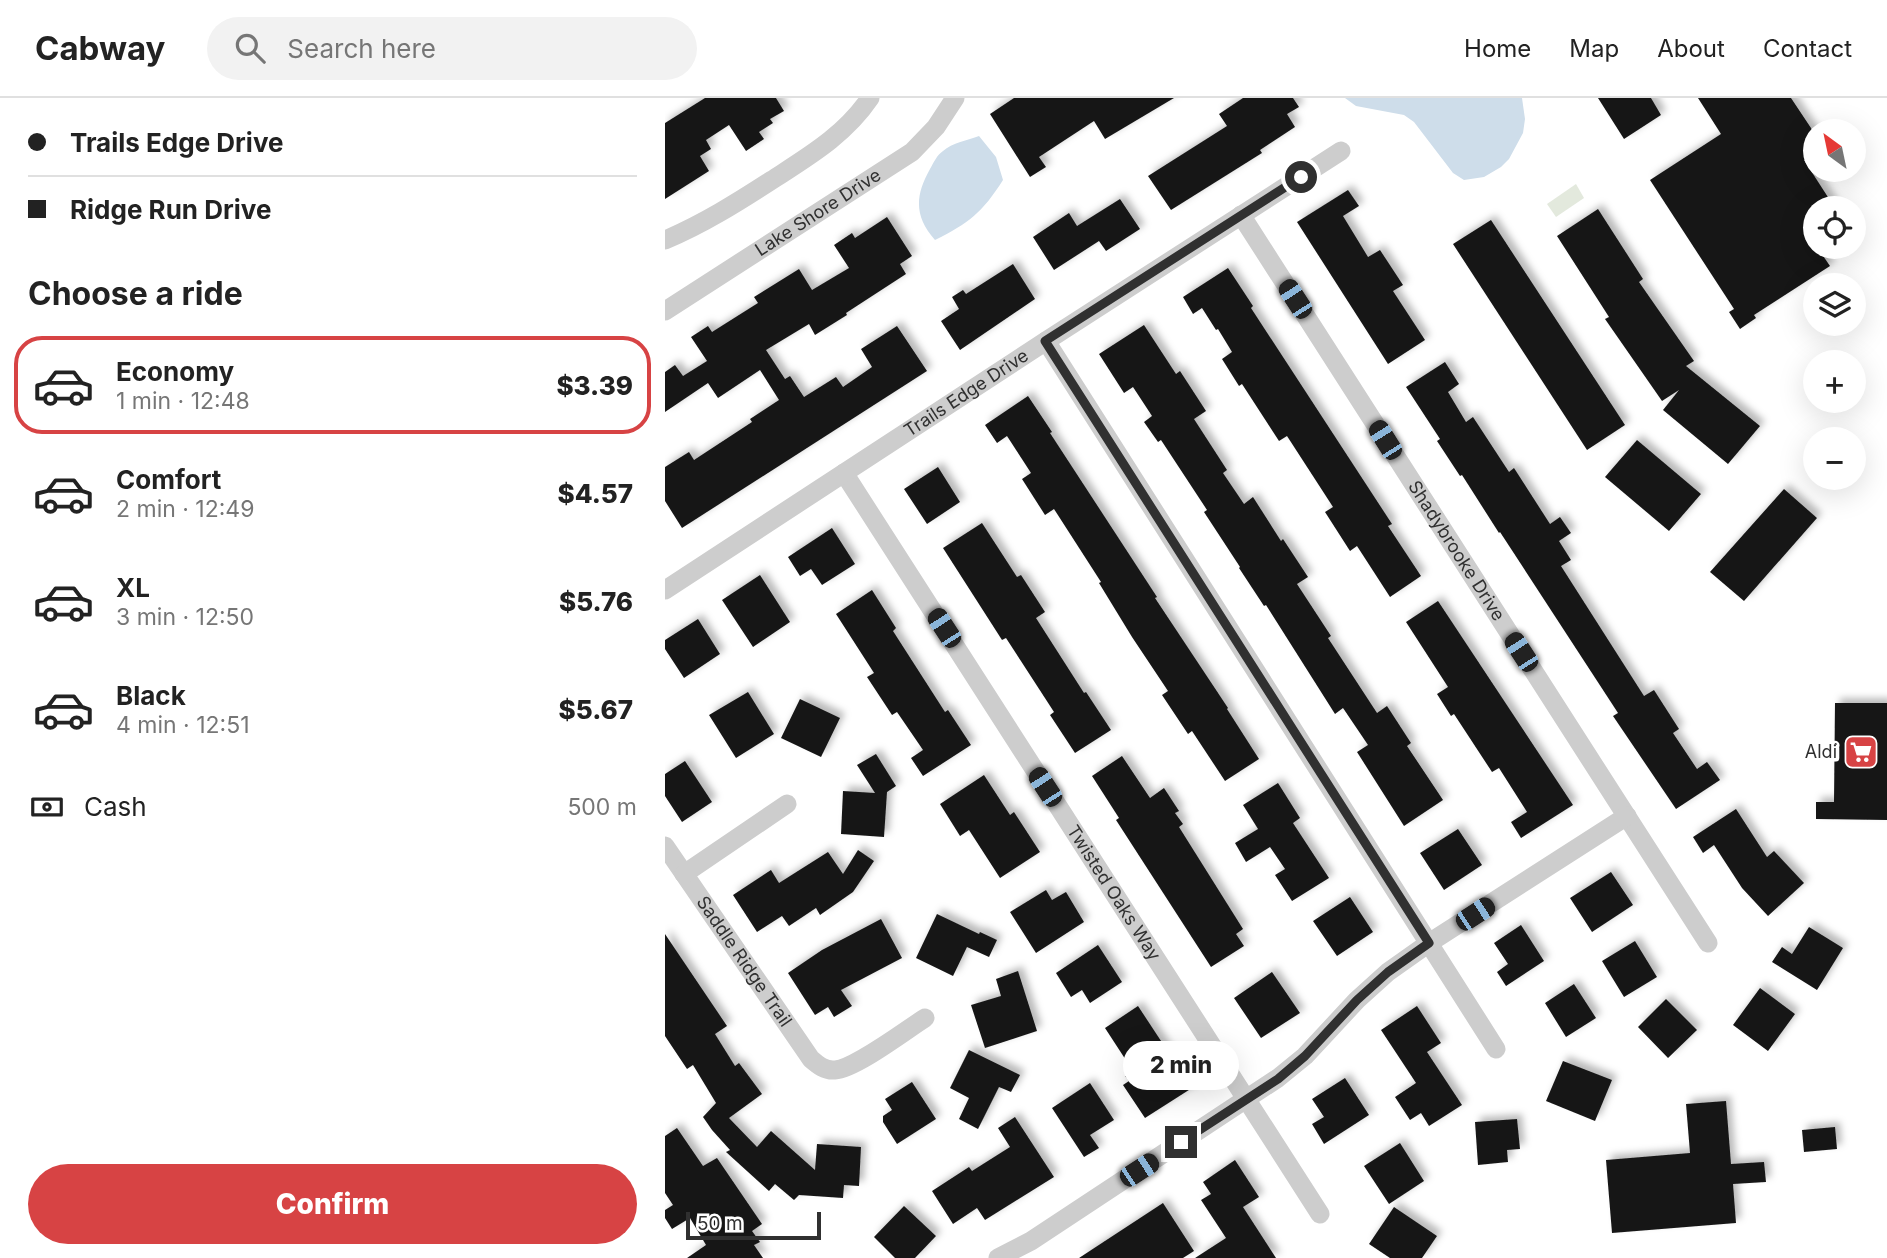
<!DOCTYPE html>
<meta charset="utf-8">
<style>
:root{--surface:#fff;--page:#f2f2f2;--text:#222;--muted:#767676;--line:#e0e0e0;--accent:#d74344}
body{margin:0;font-family:Inter,sans-serif;background:var(--page);color:var(--text);height:100vh;display:flex;flex-direction:column;font-size:26px;white-space:nowrap}
*{box-sizing:border-box;margin:0}
p{font-size:23px;color:var(--muted)}
.icon{flex:none;width:38px;height:38px;fill:none;stroke:currentColor;stroke-width:2;stroke-linecap:round;stroke-linejoin:round}
.map{position:relative;flex:1;overflow:hidden}
.side{display:flex;flex-direction:column;background:var(--surface);width:665px}
.side>*{flex:none}
.guide{display:grid;align-content:center;height:154px;padding:0 28px;background:var(--surface)}
.needle{width:46px;rotate:327deg}
.buttons{position:absolute;left:1138px;top:21px;display:grid;gap:14px}
.buttons a{display:grid;place-items:center;width:63px;height:63px;border-radius:50%;background:var(--surface);box-shadow:0 7px 28px #0002;font-size:35px}
.scale{position:absolute;left:21px;bottom:18px;width:135px;box-sizing:border-box;padding-left:7px;border:4px solid #303030;border-top:0;font-size:19px;line-height:24px;white-space:nowrap;color:#303030;-webkit-text-stroke:5px #fff;paint-order:stroke}
.end{position:absolute;width:32px;height:32px;margin:-16px;border:9px solid #303030;background:#fff;box-shadow:0 0 0 4px #fff}
.from{border-radius:50%}
.bubble{position:absolute;height:49px;border-radius:24px;background:var(--surface);box-shadow:0 7px 28px #0002;font-size:23px;font-weight:800;line-height:49px;text-align:center}
.car{position:absolute;width:21px;height:42px;margin:-21px -10px;border-radius:9px;box-shadow:0 0 5px 2px #0007;background:linear-gradient(#222 24%,#8ab4d8 0 40%,#222 0 76%,#8ab4d8 0 86%,#222 0)}
.guide b{display:flex;align-items:center;gap:24px;height:66px;font-size:26px}
.guide b+b{border-top:2px solid var(--line)}
.guide i{width:18px;height:18px;background:var(--text)}
ul{padding:0;list-style:none}
li{display:flex;align-items:center;gap:21px;height:98px;margin:0 14px 10px;padding:0 14px;border:4px solid transparent;border-radius:28px}
li div{flex:1}
li b{display:block;font-size:26px}
li em{font-style:normal;font-weight:800}
li.on{border-color:var(--accent)}
li>.icon{width:63px;height:63px;stroke-width:1.5}
h2{padding:0 28px;font-size:32px;line-height:84px}
.pay{display:flex;align-items:center;gap:18px;height:77px;padding:0 28px;font-size:26px}
.pay p{margin-inline-start:auto}
.primary-button{display:flex;gap:14px;margin-top:auto;padding:14px 28px}
.primary-button a{flex:1;height:80px;border-radius:42px;background:var(--accent);color:#fff;font-size:28px;font-weight:800;line-height:80px;text-align:center}
header{display:flex;align-items:center;gap:42px;box-sizing:border-box;height:98px;padding:0 35px;background:var(--surface);border-bottom:2px solid var(--line)}
header strong{font-size:33px}
nav{display:flex;gap:38px;margin-inline-start:auto;font-size:24px}
.search{width:490px;height:63px;background:var(--page);display:flex;align-items:center;gap:18px;box-sizing:border-box;padding:0 24px;border-radius:38px;color:var(--muted);font-size:26px}
main{display:flex;flex:1;min-height:0}
.map>svg:first-child{display:block}
.green{fill:#e3e9dd}
.water{fill:#ceddea}
.building{fill:#171717;filter:url(#shadow)}
.lines{fill:none;stroke-linecap:round;stroke-linejoin:round}
.street{stroke:#cdcdcd;stroke-width:19}
.route{stroke:#303030;stroke-width:9}
.labels{text-anchor:middle;stroke-width:7;stroke-linejoin:round;paint-order:stroke}
.street-label{font-size:18px;fill:#303030;stroke:#fff}
.poi-label{font-size:18px;fill:#303030;stroke:#fff;text-anchor:end}
</style>
<header>
<strong>Cabway</strong>
<div class="search"><svg class="icon" aria-label="search" viewBox="0 0 24 24"><circle cx="10" cy="10" r="6"/><path d="M15 15l6 6"/></svg>Search here</div>
<nav><a>Home</a><a>Map</a><a>About</a><a>Contact</a></nav>
</header>
<main>
<section class="side">
<div class="guide">
<b><i class="from"></i>Trails Edge Drive</b>
<b><i></i>Ridge Run Drive</b>
</div>
<h2>Choose a ride</h2>
<ul>
<li class="on"><svg class="icon" aria-label="car" viewBox="0 0 24 24"><path d="M5 17H2v-5l4-1 3-4h7l3 4 3 1v5h-3M9 17h6M6 11h13"/><circle cx="7" cy="17" r="2"/><circle cx="17" cy="17" r="2"/></svg><div><b>Economy</b><p>1 min · 12:48</p></div><em>$3.39</em></li>
<li><svg class="icon" aria-label="car" viewBox="0 0 24 24"><path d="M5 17H2v-5l4-1 3-4h7l3 4 3 1v5h-3M9 17h6M6 11h13"/><circle cx="7" cy="17" r="2"/><circle cx="17" cy="17" r="2"/></svg><div><b>Comfort</b><p>2 min · 12:49</p></div><em>$4.57</em></li>
<li><svg class="icon" aria-label="car" viewBox="0 0 24 24"><path d="M5 17H2v-5l4-1 3-4h7l3 4 3 1v5h-3M9 17h6M6 11h13"/><circle cx="7" cy="17" r="2"/><circle cx="17" cy="17" r="2"/></svg><div><b>XL</b><p>3 min · 12:50</p></div><em>$5.76</em></li>
<li><svg class="icon" aria-label="car" viewBox="0 0 24 24"><path d="M5 17H2v-5l4-1 3-4h7l3 4 3 1v5h-3M9 17h6M6 11h13"/><circle cx="7" cy="17" r="2"/><circle cx="17" cy="17" r="2"/></svg><div><b>Black</b><p>4 min · 12:51</p></div><em>$5.67</em></li>
</ul>
<div class="pay"><svg class="icon" aria-label="cash" viewBox="0 0 24 24"><path d="M3 7h18v10H3z"/><circle cx="12" cy="12" r="2"/></svg>Cash<p>500 m</p></div>
<div class="primary-button"><a>Confirm</a></div>
</section>
<div class="map">
<svg width="1222" height="1160" viewBox="0 0 1222 1160">
<defs>
<filter id="shadow"><feDropShadow dx="5" dy="-5" stdDeviation="3.5" flood-color="#0004"/></filter>
</defs>
<rect width="100%" height="100%" fill="#fff"/>
<!-- green -->
<path class="green" d="M 911,86 L 919,100 L 891,119 L 882,106 Z"/>
<!-- water -->
<path class="water" d="M 680,0 L 857,0 L 860,21 L 858,35 L 844,61 L 836,69 L 819,79 L 799,82 L 788,75 L 749,24 L 739,17 L 691,8 Z
M 314,38 L 331,59 L 338,82 C 317,115 304,125 270,142 C 249,118 250,98 265,71 C 269,64 272,57 278,53 C 287,45 303,42 314,38 Z"/>
<!-- building -->
<path class="building" d="M 40,0 L 111,0 L 119,13 L 105,21 L 108,25 L 94,34 L 99,41 L 81,53 L 64,27 L 41,42 L 46,51 L 35,58 L 44,73 L 0,101 L 0,25 Z
M 349,0 L 509,0 L 440,41 L 429,23 L 374,59 L 381,69 L 365,79 L 325,16 Z
M 578,0 L 628,0 L 634,9 L 622,16 L 630,29 L 595,52 L 597,55 L 506,112 L 483,78 L 562,28 L 554,16 Z
M 933,0 L 986,0 L 996,17 L 959,41 Z
M 1033,0 L 1126,0 L 1150,36 L 1150,46 L 1142,51 L 1146,57 L 1139,62 L 1170,110 L 1150,110 L 1150,149 L 1152,149 L 1165,168 L 1089,217 L 1091,220 L 1075,231 L 1064,214 L 1069,211 L 985,82 L 1056,36 Z
M 683,92 L 694,108 L 678,118 L 703,159 L 715,152 L 738,187 L 728,193 L 760,242 L 723,266 L 632,124 Z
M 455,101 L 475,131 L 441,153 L 434,143 L 389,172 L 368,139 L 404,115 L 412,128 Z
M 933,111 L 978,181 L 974,184 L 1029,263 L 1021,268 L 1095,328 L 1063,366 L 998,312 L 1014,292 L 997,303 L 940,221 L 944,219 L 892,138 Z
M 222,119 L 247,158 L 235,166 L 241,176 L 181,215 L 182,217 L 150,237 L 144,226 L 101,252 L 120,281 L 125,278 L 139,299 L 171,279 L 178,289 L 207,269 L 196,251 L 232,228 L 262,273 L 17,430 L 0,403 L 0,369 L 24,354 L 29,362 L 87,324 L 85,321 L 114,302 L 95,272 L 53,300 L 43,285 L 0,314 L 0,274 L 10,267 L 18,278 L 42,263 L 26,239 L 43,228 L 47,234 L 93,205 L 89,199 L 134,171 L 147,192 L 184,170 L 169,147 L 187,135 L 190,140 Z
M 826,122 L 960,327 L 922,352 L 788,146 Z
M 348,166 L 370,201 L 295,252 L 276,223 L 294,211 L 287,199 L 298,192 L 301,196 Z
M 563,170 L 588,208 L 586,210 L 727,426 L 723,428 L 756,478 L 725,499 L 692,448 L 685,453 L 660,414 L 668,409 L 622,338 L 614,343 L 577,286 L 574,288 L 557,261 L 567,254 L 553,231 L 551,232 L 537,210 L 528,216 L 518,199 Z
M 479,227 L 511,276 L 515,273 L 541,313 L 529,321 L 562,372 L 558,375 L 579,406 L 588,399 L 616,443 L 618,441 L 643,479 L 632,486 L 666,538 L 663,540 L 712,615 L 722,608 L 746,645 L 742,648 L 778,702 L 739,728 L 692,654 L 703,647 L 678,610 L 670,616 L 601,507 L 599,508 L 574,470 L 575,469 L 539,414 L 542,412 L 496,342 L 493,344 L 479,324 L 487,318 L 468,289 L 459,295 L 434,256 Z
M 780,264 L 794,286 L 783,294 L 801,324 L 808,319 L 844,374 L 849,370 L 885,426 L 895,419 L 906,435 L 894,443 L 906,462 L 896,468 L 979,598 L 989,592 L 1014,631 L 1008,635 L 1032,671 L 1042,664 L 1055,682 L 1011,711 L 948,618 L 953,615 L 835,434 L 834,435 L 797,377 L 795,378 L 772,343 L 775,341 L 741,289 Z
M 363,298 L 387,334 L 385,335 L 492,499 L 490,500 L 563,610 L 562,611 L 594,661 L 560,683 L 527,633 L 523,636 L 497,597 L 503,593 L 467,539 L 434,485 L 436,484 L 389,411 L 380,417 L 357,381 L 366,375 L 342,338 L 332,345 L 320,327 Z
M 972,342 L 1036,396 L 1004,433 L 940,379 Z
M 273,369 L 295,404 L 262,426 L 239,391 Z
M 1119,391 L 1152,420 L 1079,503 L 1045,474 Z
M 317,425 L 352,479 L 356,477 L 380,514 L 371,520 L 419,595 L 421,594 L 446,632 L 410,655 L 385,617 L 389,614 L 341,540 L 337,542 L 278,450 Z
M 167,430 L 190,466 L 157,487 L 146,471 L 135,478 L 123,459 Z
M 95,477 L 125,524 L 88,549 L 57,502 Z
M 207,492 L 231,530 L 228,533 L 280,614 L 283,612 L 306,647 L 258,678 L 246,660 L 258,652 L 232,614 L 227,617 L 202,579 L 209,575 L 171,516 Z
M 773,503 L 908,707 L 856,740 L 846,724 L 862,714 L 834,670 L 827,674 L 789,616 L 786,618 L 772,596 L 783,589 L 741,524 Z
M 33,521 L 55,556 L 19,580 L 0,551 L 0,542 Z
M 83,594 L 109,636 L 71,660 L 44,617 Z
M 135,601 L 175,620 L 156,659 L 116,640 Z
M 1170,605 L 1222,605 L 1222,722 L 1151,721 L 1151,704 L 1169,704 Z
M 211,656 L 231,688 L 222,694 L 219,739 L 176,736 L 178,693 L 210,695 L 192,667 Z
M 457,658 L 485,700 L 499,690 L 514,713 L 510,715 L 518,726 L 514,729 L 578,831 L 571,836 L 579,848 L 546,869 L 451,722 L 454,720 L 427,678 Z
M 20,663 L 47,704 L 17,724 L 0,698 L 0,676 Z
M 319,677 L 345,717 L 349,714 L 375,754 L 335,780 L 304,732 L 295,738 L 275,706 Z
M 613,685 L 635,720 L 628,725 L 664,780 L 627,803 L 610,777 L 620,771 L 605,749 L 581,764 L 570,745 L 593,731 L 578,707 Z
M 1071,711 L 1102,759 L 1109,753 L 1139,785 L 1103,818 L 1077,790 L 1049,747 L 1038,755 L 1028,739 Z
M 793,731 L 817,767 L 779,792 L 755,755 Z
M 193,752 L 209,763 L 188,794 L 155,817 L 151,810 L 124,828 L 117,818 L 92,834 L 68,797 L 106,772 L 114,785 L 163,754 L 178,776 Z
M 946,774 L 968,807 L 927,834 L 905,800 Z
M 381,792 L 387,802 L 401,794 L 419,824 L 371,855 L 345,814 Z
M 685,799 L 708,834 L 672,858 L 648,823 Z
M 272,816 L 314,836 L 315,834 L 332,842 L 324,859 L 302,849 L 288,878 L 251,860 Z
M 216,821 L 237,860 L 176,892 L 187,908 L 169,919 L 163,909 L 150,917 L 123,875 L 157,852 Z
M 856,827 L 879,863 L 841,888 L 832,874 L 843,866 L 829,845 Z
M 1144,829 L 1178,850 L 1152,892 L 1107,864 L 1117,849 L 1127,856 Z
M 0,836 L 62,928 L 50,936 L 70,968 L 74,965 L 97,996 L 64,1020 L 92,1049 L 106,1033 L 150,1072 L 152,1046 L 196,1049 L 194,1088 L 179,1087 L 178,1100 L 134,1097 L 129,1102 L 110,1086 L 104,1093 L 61,1054 L 65,1052 L 47,1032 L 38,1019 L 51,1005 L 28,967 L 22,971 L 0,938 Z
M 970,843 L 992,879 L 959,899 L 937,863 Z
M 433,847 L 457,884 L 425,905 L 417,892 L 406,899 L 391,875 Z
M 353,873 L 372,933 L 320,950 L 306,907 L 336,898 L 331,881 Z
M 607,874 L 635,915 L 596,940 L 569,900 Z
M 909,886 L 931,920 L 901,939 L 880,905 Z
M 1095,890 L 1130,916 L 1103,953 L 1068,927 Z
M 1001,901 L 1032,932 L 1003,960 L 973,929 Z
M 473,908 L 527,990 L 480,1020 L 458,987 L 464,983 L 460,978 L 468,973 L 440,930 Z
M 752,908 L 776,945 L 762,954 L 797,1007 L 764,1028 L 756,1015 L 745,1022 L 730,999 L 751,985 L 716,932 Z
M 304,952 L 355,977 L 346,994 L 334,989 L 313,1031 L 294,1021 L 304,1000 L 285,990 Z
M 898,963 L 947,982 L 930,1023 L 881,1003 Z
M 680,980 L 704,1017 L 659,1046 L 647,1026 L 659,1019 L 647,1001 Z
M 247,984 L 271,1021 L 232,1046 L 218,1024 L 218,1018 L 227,1012 L 220,1001 Z
M 425,985 L 449,1022 L 425,1037 L 434,1050 L 419,1059 L 387,1010 Z
M 1061,1003 L 1066,1066 L 1099,1064 L 1101,1084 L 1068,1086 L 1071,1125 L 947,1135 L 941,1062 L 1025,1055 L 1021,1006 Z
M 350,1019 L 389,1079 L 320,1122 L 312,1110 L 288,1126 L 267,1093 L 304,1069 L 307,1073 L 345,1049 L 333,1030 Z
M 852,1021 L 855,1051 L 842,1052 L 843,1064 L 813,1067 L 810,1024 Z
M 1170,1029 L 1172,1051 L 1139,1054 L 1137,1032 Z
M 12,1030 L 38,1068 L 52,1060 L 97,1126 L 87,1133 L 95,1144 L 89,1147 L 98,1160 L 22,1160 L 41,1147 L 25,1120 L 7,1131 L 0,1120 L 0,1112 L 8,1107 L 0,1095 L 0,1038 Z
M 735,1045 L 759,1083 L 724,1106 L 699,1068 Z
M 570,1062 L 594,1099 L 578,1109 L 611,1160 L 530,1160 L 561,1140 L 536,1102 L 546,1096 L 538,1084 Z
M 498,1105 L 529,1153 L 518,1160 L 414,1160 Z
M 239,1108 L 271,1138 L 250,1160 L 230,1160 L 209,1139 Z
M 729,1109 L 772,1138 L 757,1160 L 725,1160 L 704,1146 Z"/>
<g class="lines">
<!-- street -->
<g class="street">
<path id="s1" d="M 576,117 L 1043,845"/>
<path d="M 0,142 C 38,126 73,104 107,82 C 144,58 180,37 205,0"/>
<path id="s2" d="M 0,213 L 247,54 L 271,29 L 290,0"/>
<path d="M 381,243 L 831,951"/>
<path id="s3" d="M 179,375 L 655,1116"/>
<path id="s4" d="M 0,492 L 381,243 L 676,53"/>
<path id="s5" d="M 0,748 L 146,961 C 153,967 160,973 170,972 C 190,971 241,932 260,920"/>
<path d="M 19,776 L 122,706"/>
<path d="M 333,1160 L 366,1143 L 613,980 L 640,958 L 692,902 L 723,874 L 764,845 L 962,718"/>
</g>
</g>
<g class="lines">
<!-- route -->
<path class="route" d="M 516,1044 L 613,981 L 640,958 L 692,902 L 723,874 L 764,845 L 380,243 L 636,79"/>
</g>
<!-- icons -->
<defs>
<symbol id="supermarket-square" viewBox="-11 -11 22 22"><rect x="-9" y="-9" width="18" height="18" rx="4" fill="#d74344" stroke="#fff"/><path d="M-6-5.5h2.5l.6 2H6L4.5 2H-2.5L-4.4-4H-6ZM-1.5 3.2a1.3 1.3 0 1 0 .1 0ZM3 3.2a1.3 1.3 0 1 0 .1 0Z" fill="#fff"/></symbol>
</defs>
<g fill-rule="evenodd">
<use href="#supermarket-square" x="1177" y="635" width="38" height="38"/>
</g>
<g class="labels">
<!-- street labels -->
<g class="street-label">
<text dy="6" stroke="none"><textPath href="#s2" startOffset="182">Lake Shore Drive</textPath></text>
<text dy="6" stroke="none"><textPath href="#s4" startOffset="360">Trails Edge Drive</textPath></text>
<text dy="6" stroke="none"><textPath href="#s1" startOffset="399">Shadybrooke Drive</textPath></text>
<text dy="6" stroke="none"><textPath href="#s3" startOffset="499">Twisted Oaks Way</textPath></text>
<text dy="6" stroke="none"><textPath href="#s5" startOffset="140">Saddle Ridge Trail</textPath></text>
</g>
<!-- poi labels -->
<g class="poi-label">
<text x="1172" y="660">Aldi</text>
</g>
</g>
</svg>
<div class="buttons">
<a><svg class="needle" viewBox="-14 -14 28 28"><path d="M0-13l5 13h-10z" fill="#e53935"/><path d="M0 13l5-13h-10z" fill="#767676"/></svg></a>
<a><svg class="icon" aria-label="locate" viewBox="0 0 24 24"><circle cx="12" cy="12" r="6"/><path d="M12 2v4M12 18v4M2 12h4M18 12h4"/></svg></a>
<a><svg class="icon" aria-label="layers" viewBox="0 0 24 24"><path d="M12 4l9 5-9 5-9-5zM3 14l9 5 9-5"/></svg></a>
<a>+</a>
<a>−</a>
</div>
<div class="scale">50 m</div>
<i class="end from" style="left:636px;top:79px"></i>
<i class="end" style="left:516px;top:1044px"></i>
<div class="bubble" style="left:458px;top:943px;width:116px">2 min</div>
<i class="car" style="left:630px;top:201px;rotate:327deg"></i>
<i class="car" style="left:720px;top:342px;rotate:328deg"></i>
<i class="car" style="left:279px;top:530px;rotate:327deg"></i>
<i class="car" style="left:856px;top:554px;rotate:327deg"></i>
<i class="car" style="left:380px;top:689px;rotate:327deg"></i>
<i class="car" style="left:810px;top:816px;rotate:57deg"></i>
<i class="car" style="left:474px;top:1072px;rotate:57deg"></i>
</div>
</main>
